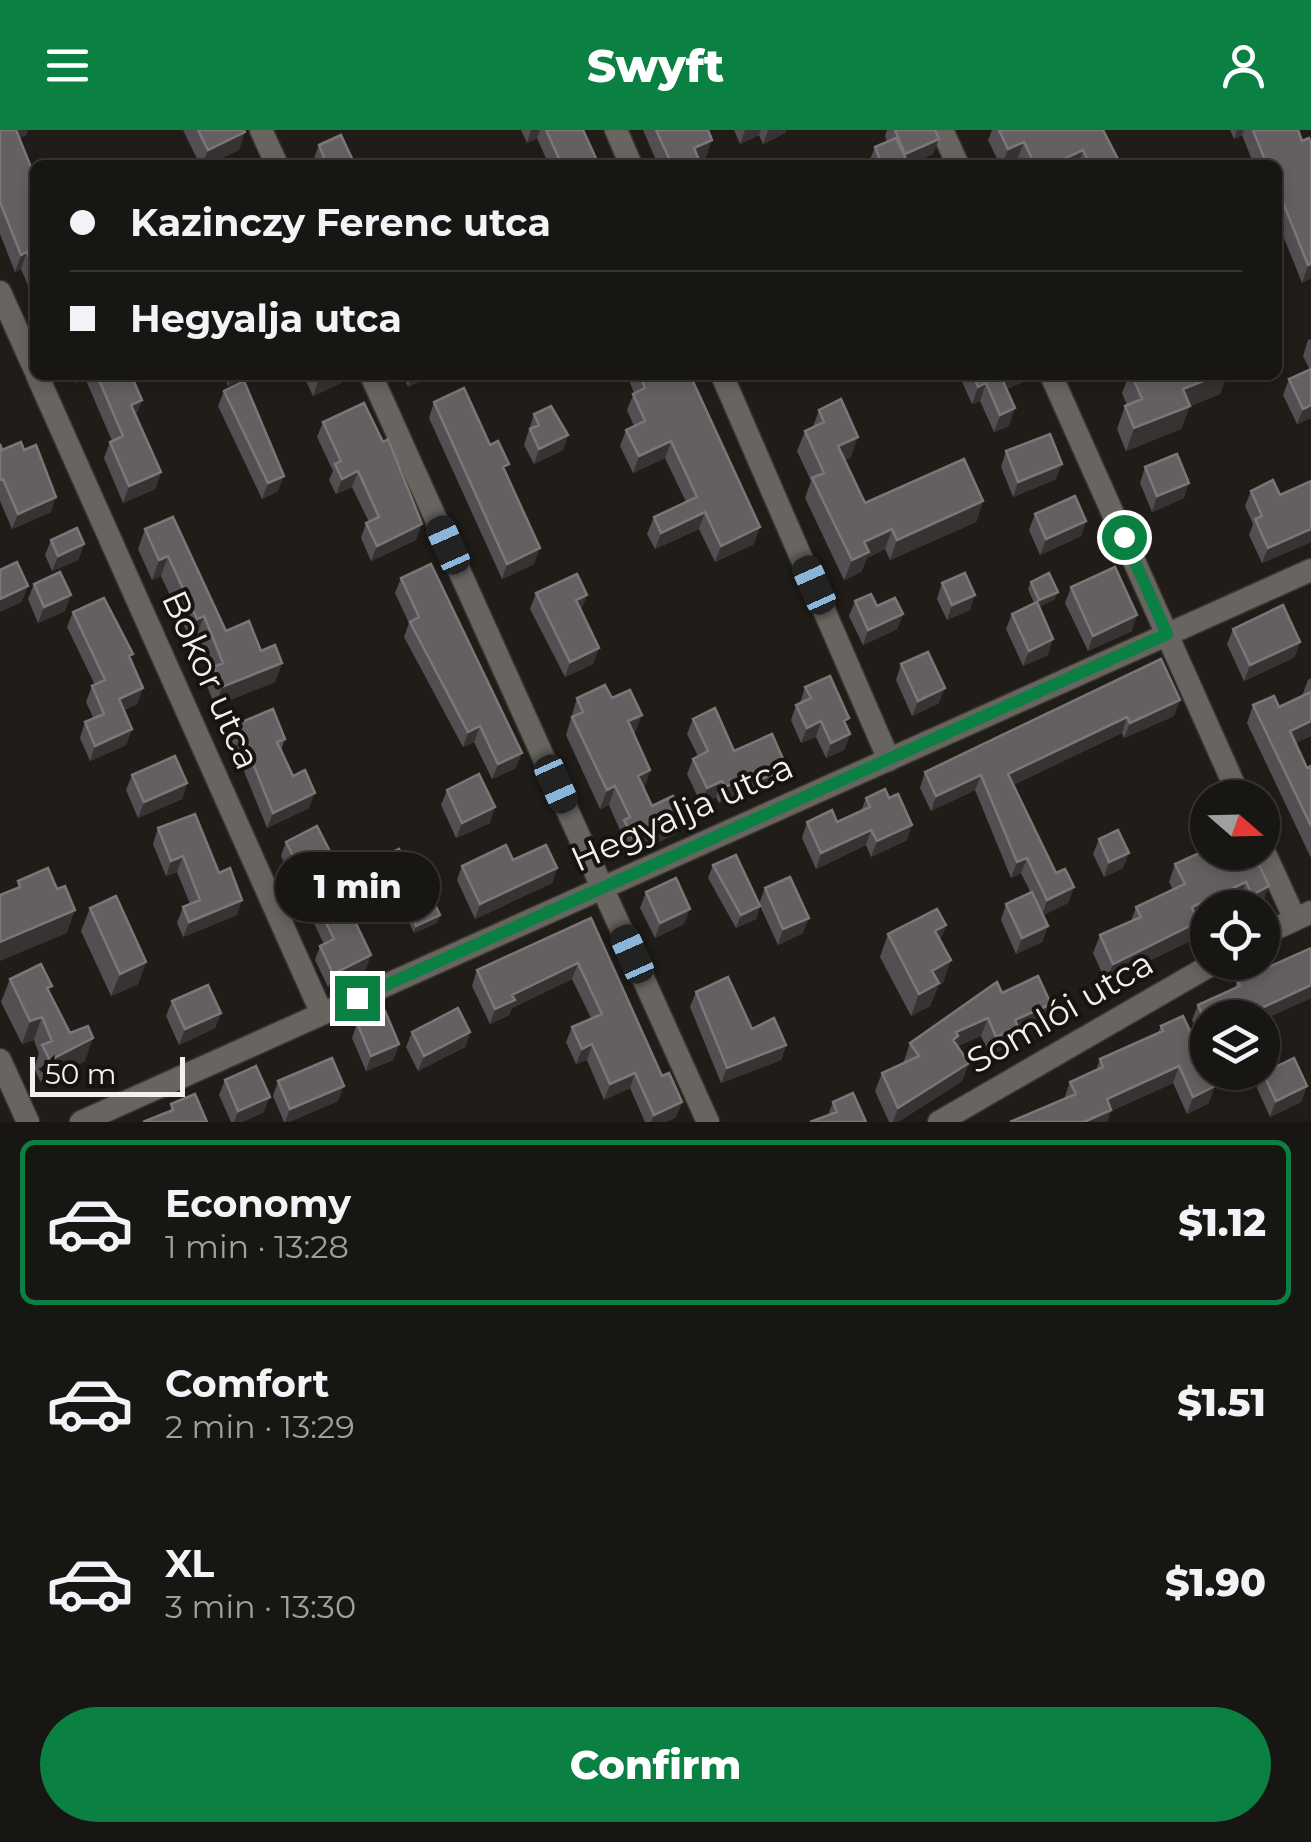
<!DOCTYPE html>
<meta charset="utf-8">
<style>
:root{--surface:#181613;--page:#211f1c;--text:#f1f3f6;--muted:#9f9fa0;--line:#363533;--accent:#0b8043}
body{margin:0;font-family:Montserrat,sans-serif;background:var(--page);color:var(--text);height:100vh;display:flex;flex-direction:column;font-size:38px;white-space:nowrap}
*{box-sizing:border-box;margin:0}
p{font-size:32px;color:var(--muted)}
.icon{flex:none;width:55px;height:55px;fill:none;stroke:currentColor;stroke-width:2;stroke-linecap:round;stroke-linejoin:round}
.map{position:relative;height:992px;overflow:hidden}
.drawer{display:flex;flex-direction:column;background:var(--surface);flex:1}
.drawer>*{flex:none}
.hud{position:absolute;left:30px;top:30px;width:1252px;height:220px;border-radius:15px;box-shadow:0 5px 15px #0003,0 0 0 2px var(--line);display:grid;align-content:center;height:220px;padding:0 40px;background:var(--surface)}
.needle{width:65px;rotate:110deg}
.buttons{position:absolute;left:1190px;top:650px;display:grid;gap:20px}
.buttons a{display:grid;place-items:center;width:90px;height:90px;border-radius:50%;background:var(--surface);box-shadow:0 5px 15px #0003,0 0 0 2px var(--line);font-size:50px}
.scale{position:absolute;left:30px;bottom:25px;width:155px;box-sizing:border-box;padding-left:10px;border:5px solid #f3f1ee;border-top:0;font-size:28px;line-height:35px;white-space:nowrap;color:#f3f1ee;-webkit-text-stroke:8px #171410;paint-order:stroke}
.end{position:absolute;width:45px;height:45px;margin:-22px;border:12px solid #0b8043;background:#fff;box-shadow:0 0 0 5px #fff}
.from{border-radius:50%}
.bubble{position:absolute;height:70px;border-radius:35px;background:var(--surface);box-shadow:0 5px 15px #0003,0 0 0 2px var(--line);font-size:32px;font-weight:800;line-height:70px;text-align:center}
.car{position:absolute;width:30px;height:60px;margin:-30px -15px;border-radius:12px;box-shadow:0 0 8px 2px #0007;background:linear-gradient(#222 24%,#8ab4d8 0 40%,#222 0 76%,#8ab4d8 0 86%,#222 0)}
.hud b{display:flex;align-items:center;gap:35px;height:95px;font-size:38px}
.hud b+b{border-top:2px solid var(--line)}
.hud i{width:25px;height:25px;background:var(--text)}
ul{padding:18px 0 0;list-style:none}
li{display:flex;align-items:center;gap:30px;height:165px;margin:0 20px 15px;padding:0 20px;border:5px solid transparent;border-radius:15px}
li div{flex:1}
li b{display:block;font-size:38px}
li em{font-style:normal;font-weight:800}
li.selected{border-color:var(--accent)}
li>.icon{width:90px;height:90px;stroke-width:1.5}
.primary-button{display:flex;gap:20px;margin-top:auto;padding:20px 40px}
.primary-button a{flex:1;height:115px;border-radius:60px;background:var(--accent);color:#fff;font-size:40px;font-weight:800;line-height:115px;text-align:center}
header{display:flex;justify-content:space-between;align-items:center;height:130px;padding:0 40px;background:var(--accent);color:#fff;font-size:45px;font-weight:800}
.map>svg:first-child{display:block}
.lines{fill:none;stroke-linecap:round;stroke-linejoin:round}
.street-casing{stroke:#393734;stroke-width:25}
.street{stroke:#68645f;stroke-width:22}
.wall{fill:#534e51}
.shaded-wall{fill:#373333}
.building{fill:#646062;stroke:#7b7678;stroke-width:2.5}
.route{stroke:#0b8043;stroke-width:12}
.labels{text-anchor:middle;stroke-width:8;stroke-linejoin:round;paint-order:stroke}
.street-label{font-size:35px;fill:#f3f1ee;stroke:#171410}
</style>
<header><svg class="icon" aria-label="menu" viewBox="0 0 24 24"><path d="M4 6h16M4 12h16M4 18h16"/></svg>Swyft<svg class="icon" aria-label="person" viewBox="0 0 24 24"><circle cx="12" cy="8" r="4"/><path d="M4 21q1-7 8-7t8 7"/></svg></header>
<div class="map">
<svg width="1311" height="992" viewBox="0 0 1311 992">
<rect width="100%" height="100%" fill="#201d19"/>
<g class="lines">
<defs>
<path id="street" d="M 261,0 L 277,35
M 616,0 L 631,35
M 942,0 L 958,35
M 0,162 L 35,240
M 37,245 L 322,884
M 371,245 L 708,992
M 722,245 L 889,630
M 1051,245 L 1240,668
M 1262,717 L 1294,787
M 1262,805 L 1311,782
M 0,930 L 28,992
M 81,992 L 1311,440
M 939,992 L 1216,832"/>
</defs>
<!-- street casing -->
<use href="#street" class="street-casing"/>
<!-- street -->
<use href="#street" class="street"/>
</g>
<!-- wall -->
<path class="wall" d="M 0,0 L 28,0 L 26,5 L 19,8 L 35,47 L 35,172 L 21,139 L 15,142 L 0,104 Z
M 183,0 L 244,0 L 239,20 L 207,35 L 200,35 Z
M 521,0 L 583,0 L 599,35 L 549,35 L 537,8 L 527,13 Z
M 643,0 L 708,0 L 706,27 L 699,30 L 701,35 L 658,35 Z
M 734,0 L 786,0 L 785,3 L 763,14 L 759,5 L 740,14 Z
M 887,0 L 935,0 L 933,24 L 909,35 L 868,35 L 875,17 L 887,12 L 885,6 Z
M 992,0 L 1062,0 L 1121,35 L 1020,35 L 1017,30 L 1007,35 L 1000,35 L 988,10 Z
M 1230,0 L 1298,0 L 1302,11 L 1311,13 L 1311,148 L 1302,153 L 1278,93 L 1278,35 L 1254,35 L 1242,5 L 1234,9 Z
M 319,15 L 355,35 L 315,35 L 313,31 Z
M 1311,209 L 1311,288 L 1297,294 L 1283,265 L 1289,249 L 1310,240 L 1303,226 L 1308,210 Z
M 72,245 L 131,245 L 136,286 L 161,342 L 155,359 L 123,373 L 104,328 L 110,312 L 112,311 L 85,248 L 76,253 Z
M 223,245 L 250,245 L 228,256 Z
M 303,245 L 344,245 L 341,253 L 313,266 Z
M 403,245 L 432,245 L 408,257 Z
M 627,245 L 690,245 L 754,414 L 715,432 L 699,399 L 655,419 L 647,404 L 654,387 L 686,372 L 665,328 L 633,343 L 620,316 L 626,300 L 634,296 L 627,280 L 634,263 Z
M 959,245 L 1029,245 L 1027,250 L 1007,259 L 1009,296 L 994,302 L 980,271 L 972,274 Z
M 1129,245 L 1227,245 L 1220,264 L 1190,276 L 1181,299 L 1126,321 L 1117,299 L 1125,276 L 1127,275 L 1122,263 Z
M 224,261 L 278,361 L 262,369 L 218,276 Z
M 434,272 L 490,315 L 506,343 L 534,434 L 502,449 L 429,288 Z
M 819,280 L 851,327 L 845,330 L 865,373 L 983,371 L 976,392 L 890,430 L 885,419 L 867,428 L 861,442 L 844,450 L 805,368 L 811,351 L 797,321 L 805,301 L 813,297 Z
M 534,284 L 568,305 L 563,320 L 534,334 L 524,315 Z
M 323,292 L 416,410 L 371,431 L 361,408 L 366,393 L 369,392 L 352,357 L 336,364 L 329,350 L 333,341 L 317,307 Z
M 0,314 L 2,320 L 51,382 L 12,399 L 0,371 Z
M 1006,321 L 1056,349 L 1013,367 L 1001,337 Z
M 1145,337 L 1184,368 L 1152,382 L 1140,353 Z
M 1311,351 L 1311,412 L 1262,433 L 1249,405 L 1253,394 L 1245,376 L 1251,361 L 1280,365 Z
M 1035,384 L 1086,391 L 1081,406 L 1040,425 L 1029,400 Z
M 173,387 L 226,501 L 282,533 L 275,552 L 215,576 L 207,556 L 212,543 L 197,505 L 190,509 L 161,446 L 152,450 L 138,419 L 145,399 Z
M 51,410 L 84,414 L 78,430 L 52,441 L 45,425 Z
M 401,448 L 516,638 L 492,649 L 474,612 L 463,617 L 404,507 L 409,493 L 395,463 Z
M 1031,452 L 1055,469 L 1039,477 L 1048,525 L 1023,536 L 1006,499 L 1012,484 L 1034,473 L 1028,459 Z
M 942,453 L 970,480 L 947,490 L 937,469 Z
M 34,454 L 65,481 L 38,493 L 28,469 Z
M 1071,457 L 1132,501 L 1088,521 L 1065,473 Z
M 536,463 L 587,465 L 581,480 L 599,518 L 593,534 L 565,547 L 530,479 Z
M 855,471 L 903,484 L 897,499 L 863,515 L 849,486 Z
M 73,482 L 131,531 L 143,558 L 137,574 L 124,580 L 132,599 L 126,615 L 90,631 L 80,608 L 85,592 L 94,589 L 86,572 L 92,556 L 95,555 L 67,497 Z
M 1233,499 L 1295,527 L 1244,551 L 1227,514 Z
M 1161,529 L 1174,586 L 1124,608 L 1122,603 L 1013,655 L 1056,743 L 1074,757 L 1068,773 L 1043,785 L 1048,796 L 1042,812 L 1016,824 L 1001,790 L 1006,774 L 1031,763 L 1021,743 L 1011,748 L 975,660 L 931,681 L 920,658 L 925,642 Z
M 901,534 L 939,573 L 912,586 L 896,550 Z
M 1311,548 L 1311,606 L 1295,613 L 1307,638 L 1311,636 L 1311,728 L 1247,593 L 1253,575 L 1279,577 L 1302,566 L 1308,550 Z
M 805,557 L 846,596 L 850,604 L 844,620 L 826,628 L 816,607 L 801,613 L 791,590 L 796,575 L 800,573 Z
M 577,568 L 612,568 L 635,603 L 634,604 L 650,640 L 644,658 L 652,676 L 676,704 L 626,727 L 617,708 L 620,700 L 609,675 L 600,679 L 566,605 Z
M 693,589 L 734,621 L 781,653 L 752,666 L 749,658 L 719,673 L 716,667 L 701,674 L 687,644 L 693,629 L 698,626 L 687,604 Z
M 237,594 L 285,609 L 281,620 L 309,678 L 267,698 L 231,609 Z
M 132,645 L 187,653 L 182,669 L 138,688 L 126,660 Z
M 447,660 L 490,693 L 456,708 L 441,675 Z
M 866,668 L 907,710 L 871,727 L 866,715 L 816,739 L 802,708 L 807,692 L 837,692 L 861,681 Z
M 158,698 L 219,743 L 237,785 L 183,807 L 177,793 L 183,777 L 190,774 L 177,742 L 166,746 L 153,714 Z
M 1099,709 L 1123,738 L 1104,747 L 1093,724 Z
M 286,712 L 343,747 L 415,753 L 410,767 L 354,791 L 366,839 L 328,857 L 315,830 L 320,816 L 324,814 L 281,726 Z
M 1249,722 L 1262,775 L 1256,778 L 1243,778 L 1239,770 L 1224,778 L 1208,778 L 1208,785 L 1197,790 L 1192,810 L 1106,852 L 1093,823 L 1100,805 L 1131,791 L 1136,777 L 1173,760 L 1169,752 L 1175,734 L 1220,736 Z
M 513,730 L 557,738 L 552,753 L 475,789 L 457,750 L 462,736 Z
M 713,735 L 759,774 L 765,758 L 803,803 L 778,815 L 760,776 L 756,789 L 736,798 L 708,748 Z
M 646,762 L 684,794 L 655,808 L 640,778 Z
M 406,773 L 440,785 L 437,793 L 414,803 L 403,781 Z
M 90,778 L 146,832 L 138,854 L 111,866 L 81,801 Z
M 591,788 L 662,946 L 682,972 L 676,987 L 666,992 L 645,992 L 630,958 L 604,970 L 587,930 L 576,934 L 566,912 L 572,897 L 591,888 L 572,849 L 512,878 L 509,885 L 490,894 L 472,856 L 477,840 Z
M 946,795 L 940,810 L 943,853 L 938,856 L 930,876 L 911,886 L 880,827 L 888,804 Z
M 1311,818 L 1311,868 L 1262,890 L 1262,888 L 1208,888 L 1208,905 L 1200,909 L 1192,890 L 1198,875 L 1235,858 L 1237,851 Z
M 10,849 L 50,863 L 85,931 L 41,953 L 34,938 L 39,924 L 34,910 L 22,914 L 1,872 Z
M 696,862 L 752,899 L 786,915 L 781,930 L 721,953 L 690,877 Z
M 1002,863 L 1044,892 L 1015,905 L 1011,915 L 990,925 L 981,906 L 957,916 L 969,933 L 962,951 L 898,992 L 889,992 L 875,961 L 882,943 L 905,932 L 904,931 L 910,913 Z
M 172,871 L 221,883 L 215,898 L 179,915 L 166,886 Z
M 357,893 L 399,914 L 393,930 L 366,941 L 352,908 Z
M 1161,896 L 1209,973 L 1187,984 L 1173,953 L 1111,981 L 1107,992 L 1010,992 L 1064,969 L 1070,952 L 1096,940 L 1100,929 L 1158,903 Z
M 412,902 L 470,902 L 465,917 L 418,941 L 406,917 Z
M 1263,943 L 1307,956 L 1301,972 L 1270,987 L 1257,958 Z
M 225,950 L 264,982 L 242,992 L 231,992 L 219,965 Z
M 278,951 L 338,971 L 289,992 L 284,992 L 273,966 Z
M 833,972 L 866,992 L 828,985 Z"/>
<!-- shaded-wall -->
<path class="shaded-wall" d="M 13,0 L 28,0 L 26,5 L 9,13 Z
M 531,0 L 540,0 L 537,8 L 527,13 Z
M 745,0 L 761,0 L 759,5 L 740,14 Z
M 768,0 L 786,0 L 785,3 L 763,14 Z
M 1237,0 L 1244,0 L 1242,5 L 1234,9 Z
M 245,2 L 239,20 L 207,35 L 202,35 L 208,20 Z
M 939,9 L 933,24 L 908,35 L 901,35 L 905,24 Z
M 712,10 L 706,27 L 688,35 L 694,18 Z
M 1024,12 L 1017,30 L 1007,35 L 1002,35 L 1008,19 Z
M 1083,20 L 1078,35 L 1051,35 Z
M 27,122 L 21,139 L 15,142 L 21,125 Z
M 1311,134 L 1311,148 L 1302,153 L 1308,135 Z
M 78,245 L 86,245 L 85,248 L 76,253 Z
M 232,245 L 250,245 L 228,256 Z
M 328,245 L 344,245 L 341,253 L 313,266 L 319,249 Z
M 412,245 L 432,245 L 408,257 Z
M 898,245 L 912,245 L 896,252 Z
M 1005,245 L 1029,245 L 1027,250 L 995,264 L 1001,247 Z
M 1218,245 L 1227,245 L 1220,264 L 1175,282 L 1183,259 Z
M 986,253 L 980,271 L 972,274 L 978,257 Z
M 142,270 L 136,286 L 131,275 Z
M 1311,275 L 1311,288 L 1297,294 L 1303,279 Z
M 1190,276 L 1181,299 L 1126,321 L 1134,298 Z
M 1015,278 L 1009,296 L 994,302 L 1000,285 Z
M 568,305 L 563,320 L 534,334 L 539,319 Z
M 858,307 L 851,327 L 831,336 L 838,316 Z
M 671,311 L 665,328 L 633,343 L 639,326 Z
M 1062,334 L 1056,349 L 1013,367 L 1018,352 Z
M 358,341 L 352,357 L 336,364 L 342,349 Z
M 161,342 L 155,359 L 123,373 L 129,356 Z
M 284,346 L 278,361 L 262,369 L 268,353 Z
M 1189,353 L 1184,368 L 1152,382 L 1157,366 Z
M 56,367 L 51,382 L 12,399 L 18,384 Z
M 983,371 L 976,392 L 890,430 L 897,410 Z
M 705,382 L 699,399 L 655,419 L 661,403 Z
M 1086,391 L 1081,406 L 1040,425 L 1046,409 Z
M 422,394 L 416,410 L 371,431 L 377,416 Z
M 760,397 L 754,414 L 715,432 L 721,416 Z
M 892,399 L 885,419 L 867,428 L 861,442 L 844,450 L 852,430 L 864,412 Z
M 1311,399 L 1311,412 L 1262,433 L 1268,418 Z
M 84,414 L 78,430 L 52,441 L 58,426 Z
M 540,418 L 534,434 L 502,449 L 507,434 Z
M 168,426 L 161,446 L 152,450 L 159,430 Z
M 28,456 L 22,472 L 0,482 L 0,469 Z
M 1058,462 L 1055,469 L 1036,478 L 1039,470 Z
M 71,465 L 65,481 L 38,493 L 44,477 Z
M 587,465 L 581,480 L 576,470 Z
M 975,465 L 970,480 L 947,490 L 952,475 Z
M 903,484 L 897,499 L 863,515 L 868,500 Z
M 1137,485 L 1132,501 L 1088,521 L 1093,506 Z
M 204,486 L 197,505 L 190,509 L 197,489 Z
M 1053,509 L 1048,525 L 1023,536 L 1029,521 Z
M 1300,512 L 1295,527 L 1244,551 L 1250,535 Z
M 599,518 L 593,534 L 565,547 L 570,532 Z
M 282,533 L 275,552 L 215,576 L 222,557 Z
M 143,558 L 137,574 L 113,584 L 119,569 Z
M 945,558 L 939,573 L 912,586 L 918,571 Z
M 1180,570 L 1174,586 L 1124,608 L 1130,593 Z
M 642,585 L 635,603 L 621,610 L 628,591 Z
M 1127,587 L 1122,603 L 1003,660 L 1008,644 Z
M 821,591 L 816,607 L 801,613 L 807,598 Z
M 1311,591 L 1311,606 L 1283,619 L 1290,601 Z
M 480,596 L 474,612 L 463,617 L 468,602 Z
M 132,599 L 126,615 L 90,631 L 95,616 Z
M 850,604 L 844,620 L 826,628 L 831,613 Z
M 522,623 L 516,638 L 492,649 L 498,634 Z
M 787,638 L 781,653 L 752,666 L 758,651 Z
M 650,640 L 644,658 L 638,646 Z
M 754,643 L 749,658 L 719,673 L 725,657 Z
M 981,645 L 975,660 L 931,681 L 936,666 Z
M 722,651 L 716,667 L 701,674 L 707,658 Z
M 187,653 L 182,669 L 138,688 L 144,672 Z
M 615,656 L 609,675 L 600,679 L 607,660 Z
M 315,663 L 309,678 L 267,698 L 273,683 Z
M 495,677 L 490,693 L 456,708 L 462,693 Z
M 683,685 L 676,704 L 626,727 L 633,709 Z
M 912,695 L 907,710 L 871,727 L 877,711 Z
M 871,700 L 866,715 L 816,739 L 821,723 Z
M 1129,723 L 1123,738 L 1104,747 L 1109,732 Z
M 183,726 L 177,742 L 166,746 L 171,731 Z
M 1027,728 L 1021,743 L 1011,748 L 1017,732 Z
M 557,738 L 552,753 L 475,789 L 480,774 Z
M 1246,752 L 1239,770 L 1224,778 L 1208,778 L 1208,785 L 1185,795 L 1192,777 Z
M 415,753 L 410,767 L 345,795 L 350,781 Z
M 1269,756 L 1262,775 L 1256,778 L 1247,778 L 1252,765 Z
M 1074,757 L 1068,773 L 1042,786 L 1047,770 Z
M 242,770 L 237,785 L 183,807 L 189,792 Z
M 760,776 L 756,789 L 736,798 L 741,785 Z
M 690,779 L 684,794 L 655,808 L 660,793 Z
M 75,780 L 67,803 L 0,831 L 0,812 Z
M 440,785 L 437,793 L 414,803 L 416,796 Z
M 809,788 L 803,803 L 778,815 L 783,799 Z
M 1198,792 L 1192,810 L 1106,852 L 1113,834 Z
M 946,795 L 937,818 L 935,801 Z
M 1048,796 L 1042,812 L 1016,824 L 1022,808 Z
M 371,825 L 366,839 L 328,857 L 333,844 Z
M 951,830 L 943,853 L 938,856 L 930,876 L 911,886 L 919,864 L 932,841 Z
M 146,832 L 138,854 L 111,866 L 120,844 Z
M 578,833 L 572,849 L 512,878 L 509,885 L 490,894 L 495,879 L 512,865 Z
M 1311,855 L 1311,868 L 1262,890 L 1262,888 L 1250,888 L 1251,883 Z
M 1051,874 L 1044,892 L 1015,905 L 1011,915 L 990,925 L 996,907 L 1015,890 Z
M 1248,874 L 1243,888 L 1218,888 Z
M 221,883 L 215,898 L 179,915 L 185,899 Z
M 42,887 L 34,910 L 22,914 L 30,891 Z
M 988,888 L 981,906 L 954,918 L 946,928 L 956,902 Z
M 1208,892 L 1208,905 L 1200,909 L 1206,893 Z
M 470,902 L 465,917 L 418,941 L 424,926 Z
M 93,908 L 85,931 L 41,953 L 50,930 Z
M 399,914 L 393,930 L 366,941 L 371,926 Z
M 592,914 L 587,930 L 576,934 L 582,919 Z
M 786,915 L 781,930 L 721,953 L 727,938 Z
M 969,933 L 962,951 L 898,992 L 893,992 L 898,978 Z
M 1179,936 L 1173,953 L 1111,981 L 1107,992 L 1084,992 L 1107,969 Z
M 635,943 L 630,958 L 604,970 L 610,954 Z
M 344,956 L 338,971 L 289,992 L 285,992 L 290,979 Z
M 1215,956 L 1209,973 L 1187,984 L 1193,967 Z
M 1307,956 L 1301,972 L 1270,987 L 1276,971 Z
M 270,967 L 264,982 L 242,992 L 234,992 L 238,981 Z
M 682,972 L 676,987 L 666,992 L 651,992 L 654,985 Z"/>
<!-- building -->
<path class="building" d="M 0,0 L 16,0 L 35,47 L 35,67 L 32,69 L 35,76 L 35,142 L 27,122 L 21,125 L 0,72 Z
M 198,0 L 244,0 L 245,2 L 208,20 Z
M 546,0 L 583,0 L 599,35 L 562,35 Z
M 656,0 L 708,0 L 712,10 L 694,18 L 701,35 L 672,35 Z
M 895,0 L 935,0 L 939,9 L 905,24 Z
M 999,0 L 1103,0 L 1121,35 L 1090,35 L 1083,20 L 1051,35 L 1035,35 L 1024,12 L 1008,19 Z
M 1253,0 L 1298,0 L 1302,11 L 1309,8 L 1311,13 L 1311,134 L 1308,135 L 1278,60 L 1278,35 L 1267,35 Z
M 341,5 L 355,35 L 327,35 L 319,15 Z
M 896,8 L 909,35 L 882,35 L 875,17 Z
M 1311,239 L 1311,275 L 1303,279 L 1289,249 Z
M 97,245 L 131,245 L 142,270 L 131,275 L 161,342 L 129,356 L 110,312 L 123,306 Z
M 640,245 L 690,245 L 760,397 L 721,416 L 705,382 L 661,403 L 654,387 L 697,367 L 671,311 L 639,326 L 626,300 L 645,291 L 633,264 L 645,258 Z
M 973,245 L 1005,245 L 1001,247 L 1015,278 L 1000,285 L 986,253 L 978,257 Z
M 1132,245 L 1218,245 L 1183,259 L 1190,276 L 1134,298 L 1125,276 L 1142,269 Z
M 244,251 L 284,346 L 268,353 L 224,261 Z
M 464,258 L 490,315 L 498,311 L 509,334 L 503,337 L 540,418 L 507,434 L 434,272 Z
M 841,269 L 858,307 L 838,316 L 865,373 L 964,329 L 983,371 L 897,410 L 892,399 L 864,412 L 869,422 L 852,430 L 812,348 L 824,343 L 805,301 L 824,292 L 819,280 Z
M 364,273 L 383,312 L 388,309 L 422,394 L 377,416 L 366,393 L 379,387 L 358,341 L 342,349 L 335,334 L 341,331 L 323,292 Z
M 551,276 L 568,305 L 539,319 L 530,299 L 539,295 L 534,284 Z
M 1050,304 L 1062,334 L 1018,352 L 1006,321 Z
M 21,312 L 24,320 L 36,315 L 56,367 L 18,384 L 3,349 L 0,350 L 0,314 L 2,320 Z
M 1177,324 L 1189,353 L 1157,366 L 1145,337 Z
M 1273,350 L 1280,365 L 1311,351 L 1311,399 L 1268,418 L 1255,389 L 1262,386 L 1251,361 Z
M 1075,366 L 1086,391 L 1046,409 L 1035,384 Z
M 173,387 L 226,501 L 249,491 L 261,521 L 275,515 L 282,533 L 222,557 L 214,537 L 223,533 L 204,486 L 197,489 L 168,426 L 159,430 L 145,399 Z
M 77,398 L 84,414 L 58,426 L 51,410 Z
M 17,432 L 28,456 L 0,469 L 0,440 Z
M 431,434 L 522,623 L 498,634 L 480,596 L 468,602 L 410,492 L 419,487 L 401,448 Z
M 1115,437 L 1137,485 L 1093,506 L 1071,457 Z
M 60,442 L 71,465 L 44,477 L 34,454 Z
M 965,443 L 975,465 L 952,475 L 942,453 Z
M 1049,443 L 1058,462 L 1039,470 L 1031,452 Z
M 577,444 L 587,465 L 576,470 L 599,518 L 570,532 L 536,463 Z
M 871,464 L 877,476 L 895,468 L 903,484 L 868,500 L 855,471 Z
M 104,468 L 133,524 L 129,526 L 143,558 L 119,569 L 132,599 L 95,616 L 85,592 L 104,584 L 92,556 L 105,550 L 73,482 Z
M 1037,472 L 1053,509 L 1029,521 L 1012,484 Z
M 1283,475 L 1300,512 L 1250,535 L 1233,499 Z
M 928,522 L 945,558 L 918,571 L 901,534 Z
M 1161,529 L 1180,570 L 1130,593 L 1127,587 L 1008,644 L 1056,743 L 1065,739 L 1074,757 L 1047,770 L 1027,728 L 1017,732 L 981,645 L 936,666 L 925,642 Z
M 830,546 L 849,588 L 844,591 L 850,604 L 831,613 L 821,591 L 807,598 L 796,575 L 811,568 L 805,557 Z
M 605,555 L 612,568 L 630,560 L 642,585 L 628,591 L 650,640 L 638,646 L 652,676 L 673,666 L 683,685 L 633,709 L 624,690 L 630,687 L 615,656 L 607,660 L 572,587 L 583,582 L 577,568 Z
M 1311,562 L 1311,591 L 1290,601 L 1307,638 L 1311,636 L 1311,696 L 1253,575 L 1274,566 L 1279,577 Z
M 715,578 L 734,621 L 772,604 L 787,638 L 758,651 L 754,643 L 725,657 L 722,651 L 707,658 L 693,629 L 708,621 L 693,589 Z
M 273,579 L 285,609 L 277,612 L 293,646 L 305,640 L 315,663 L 273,683 L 237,594 Z
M 175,626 L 187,653 L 144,672 L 132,645 Z
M 479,644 L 495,677 L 462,693 L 447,660 Z
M 885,659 L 889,668 L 898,664 L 912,695 L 877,711 L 871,700 L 821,723 L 807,692 L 832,680 L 837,692 L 870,677 L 866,668 Z
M 195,684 L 219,743 L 230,738 L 242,770 L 189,792 L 183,777 L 200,770 L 183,726 L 171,731 L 158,698 Z
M 317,696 L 343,747 L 399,719 L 415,753 L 350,781 L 371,825 L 333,844 L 320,816 L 334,809 L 286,712 Z
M 1118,700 L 1129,723 L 1109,732 L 1099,709 Z
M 506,715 L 513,730 L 546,715 L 557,738 L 480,774 L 462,736 Z
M 1208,719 L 1208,722 L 1214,722 L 1220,736 L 1249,722 L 1253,722 L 1269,756 L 1252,765 L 1246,752 L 1192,777 L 1198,792 L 1113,834 L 1100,805 L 1141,787 L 1136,777 L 1185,754 L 1175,734 Z
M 736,725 L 760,776 L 741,785 L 713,735 Z
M 48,738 L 57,759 L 65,756 L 75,780 L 0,812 L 0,765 L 20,757 L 18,751 Z
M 790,747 L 809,788 L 783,799 L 765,758 Z
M 676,748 L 690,779 L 660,793 L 646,762 Z
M 429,762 L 440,785 L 416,796 L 406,773 Z
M 1032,762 L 1048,796 L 1022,808 L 1006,774 Z
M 116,766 L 146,832 L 120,844 L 90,778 Z
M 937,779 L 946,795 L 935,801 L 951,830 L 932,841 L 939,853 L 919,864 L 888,804 Z
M 591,788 L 662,946 L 669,943 L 682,972 L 654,985 L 635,943 L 610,954 L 592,914 L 582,919 L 572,897 L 602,884 L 578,833 L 512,865 L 515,870 L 495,879 L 477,840 Z
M 1311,818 L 1311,855 L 1251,883 L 1248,874 L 1218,888 L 1208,888 L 1208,892 L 1206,893 L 1198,875 L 1240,856 L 1237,851 Z
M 41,834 L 52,856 L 47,858 L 70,903 L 88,896 L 93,908 L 50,930 L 42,915 L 52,911 L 42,887 L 30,891 L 10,849 Z
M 1038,846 L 1051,874 L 1015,890 L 1018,897 L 996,907 L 988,888 L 956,902 L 958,906 L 953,910 L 969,933 L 898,978 L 882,943 L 919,926 L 910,913 L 997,852 L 1002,863 Z
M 728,847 L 752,899 L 774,888 L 786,915 L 727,938 L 696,862 Z
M 208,855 L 221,883 L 185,899 L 172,871 Z
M 458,878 L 470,902 L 424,926 L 412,902 Z
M 385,881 L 399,914 L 371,926 L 357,893 Z
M 1183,886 L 1208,939 L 1208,942 L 1209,942 L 1215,956 L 1193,967 L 1179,936 L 1107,969 L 1111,980 L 1084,992 L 1010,992 L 1076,964 L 1070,952 L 1103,937 L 1100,929 L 1163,901 L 1161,896 Z
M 332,928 L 344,956 L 290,979 L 278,951 Z
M 1294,928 L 1307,956 L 1276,971 L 1263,943 Z
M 256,936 L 270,967 L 238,981 L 225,950 Z
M 853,963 L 866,992 L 810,992 L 837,982 L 833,972 Z
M 195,964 L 207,992 L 143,992 L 173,980 L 171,974 Z"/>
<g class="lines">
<!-- route -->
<path class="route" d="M 357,868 L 1167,504 L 1124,407"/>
</g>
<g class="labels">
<!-- street labels -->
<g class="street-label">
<text transform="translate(211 550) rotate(66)" y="12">Bokor utca</text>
<text transform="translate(682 683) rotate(-24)" y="12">Hegyalja utca</text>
<text transform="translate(1060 882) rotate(-30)" y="12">Somlói utca</text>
</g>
</g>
</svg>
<div class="buttons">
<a><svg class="needle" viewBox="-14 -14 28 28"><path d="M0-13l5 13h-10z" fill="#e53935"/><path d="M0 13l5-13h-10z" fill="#9f9fa0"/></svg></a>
<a><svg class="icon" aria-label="locate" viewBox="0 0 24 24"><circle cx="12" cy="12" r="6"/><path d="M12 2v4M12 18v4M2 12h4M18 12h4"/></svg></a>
<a><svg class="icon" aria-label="layers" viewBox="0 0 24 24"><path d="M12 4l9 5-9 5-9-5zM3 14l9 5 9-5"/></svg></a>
</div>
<div class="scale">50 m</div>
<i class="end from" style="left:1124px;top:407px"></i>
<i class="end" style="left:357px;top:868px"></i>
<div class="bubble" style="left:275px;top:722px;width:165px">1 min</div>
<i class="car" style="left:448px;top:415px;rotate:336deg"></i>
<i class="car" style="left:814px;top:455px;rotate:336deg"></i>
<i class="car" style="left:556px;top:654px;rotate:156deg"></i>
<i class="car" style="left:632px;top:824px;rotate:336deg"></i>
<div class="hud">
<b><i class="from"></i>Kazinczy Ferenc utca</b>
<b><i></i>Hegyalja utca</b>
</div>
</div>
<section class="drawer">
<ul>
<li class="selected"><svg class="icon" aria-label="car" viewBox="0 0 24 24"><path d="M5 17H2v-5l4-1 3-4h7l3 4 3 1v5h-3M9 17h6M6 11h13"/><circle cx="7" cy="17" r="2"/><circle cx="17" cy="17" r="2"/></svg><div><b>Economy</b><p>1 min · 13:28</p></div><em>$1.12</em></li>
<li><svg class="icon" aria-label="car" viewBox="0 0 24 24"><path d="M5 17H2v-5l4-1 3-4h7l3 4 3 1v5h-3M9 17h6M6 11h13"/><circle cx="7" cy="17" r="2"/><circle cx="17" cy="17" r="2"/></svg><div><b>Comfort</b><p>2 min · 13:29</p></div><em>$1.51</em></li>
<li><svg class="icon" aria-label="car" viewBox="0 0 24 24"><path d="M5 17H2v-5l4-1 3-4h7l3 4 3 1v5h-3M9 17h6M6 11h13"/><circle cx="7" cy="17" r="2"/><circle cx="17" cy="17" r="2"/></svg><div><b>XL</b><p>3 min · 13:30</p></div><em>$1.90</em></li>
</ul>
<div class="primary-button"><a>Confirm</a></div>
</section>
